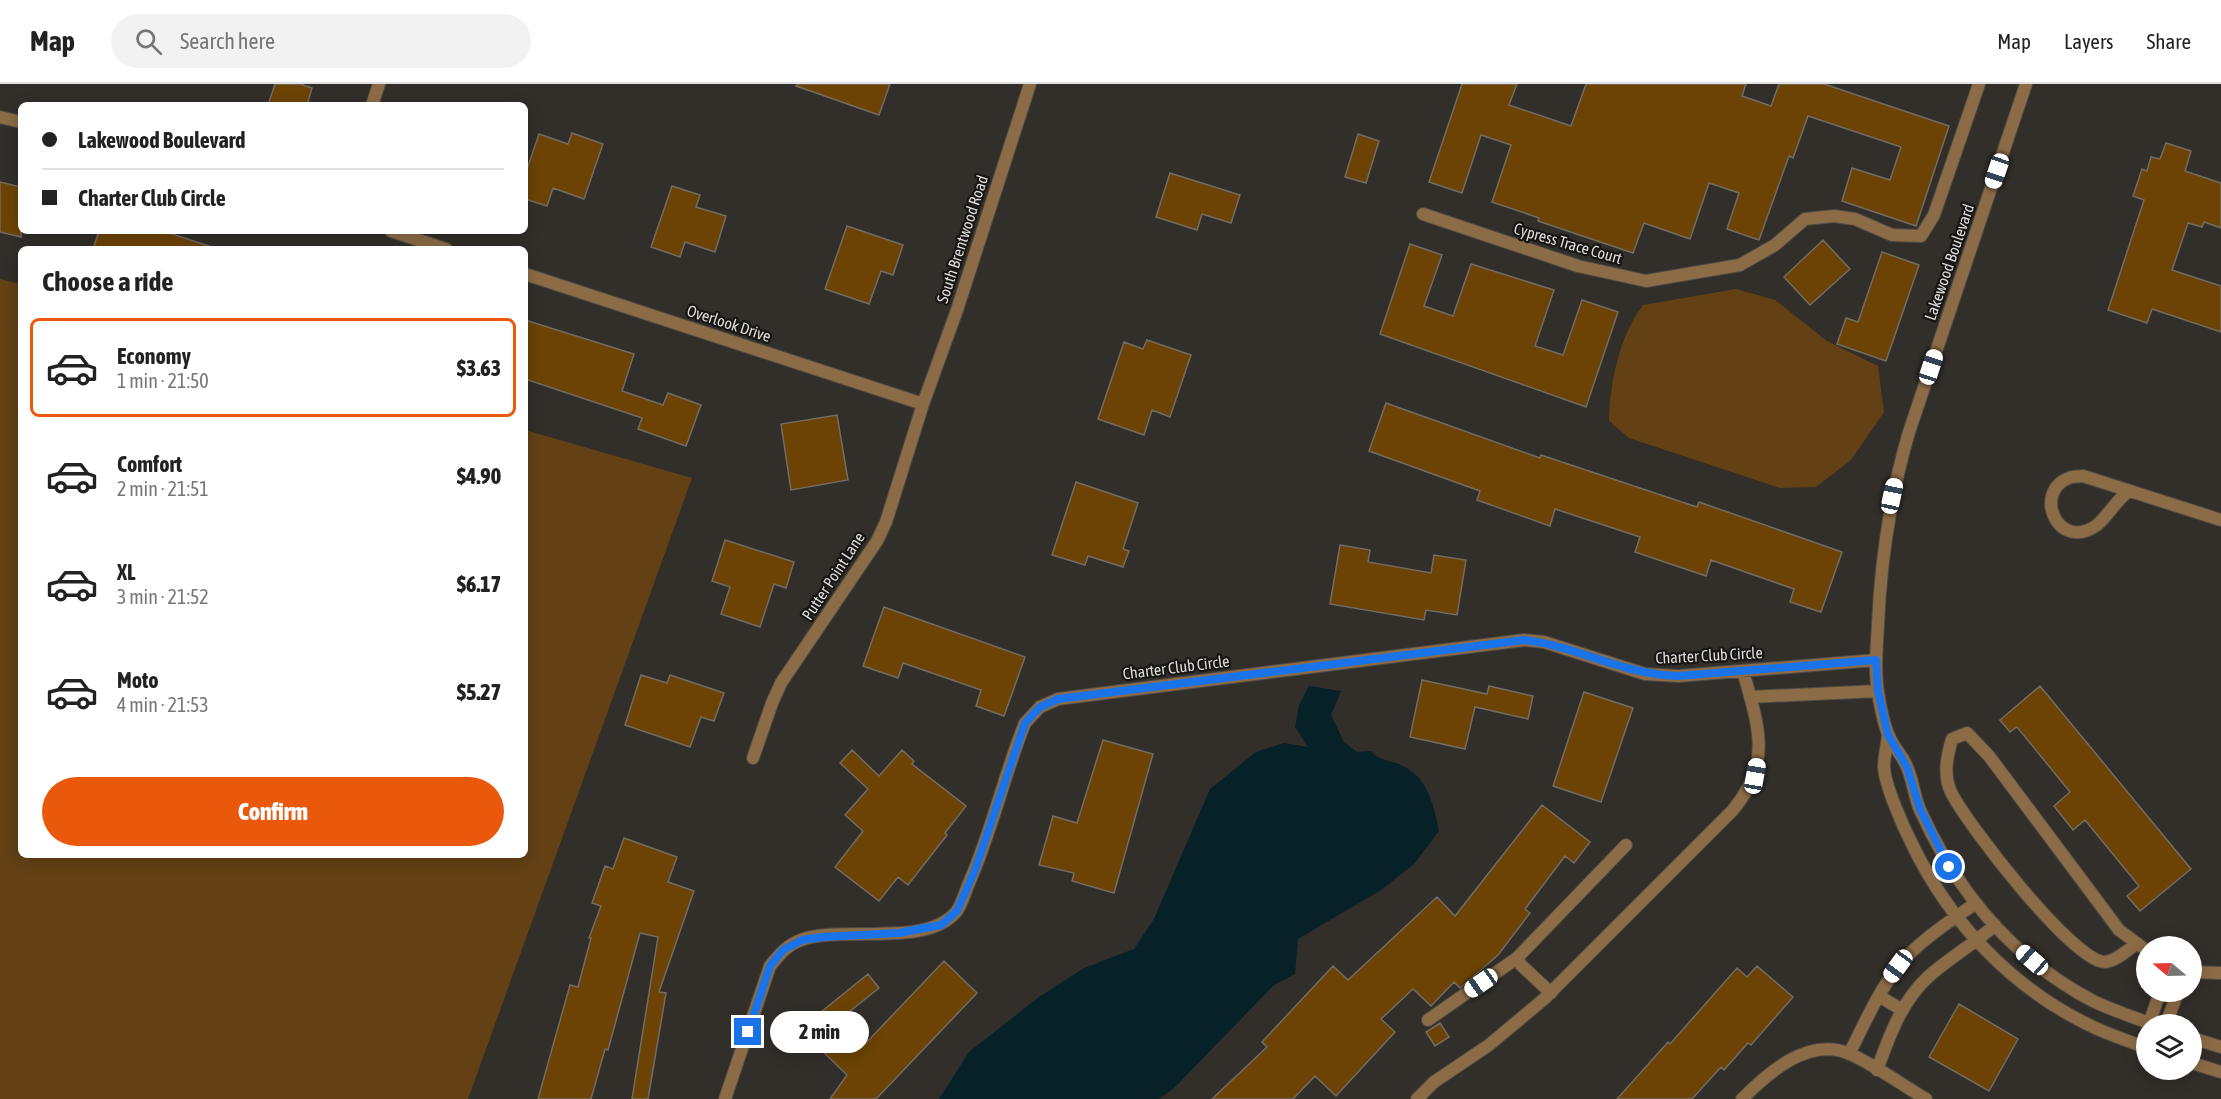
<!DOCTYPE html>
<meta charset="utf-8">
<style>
:root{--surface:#fff;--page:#f2f2f2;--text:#222;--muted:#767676;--line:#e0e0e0;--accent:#ea580c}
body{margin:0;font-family:"Asap Condensed",sans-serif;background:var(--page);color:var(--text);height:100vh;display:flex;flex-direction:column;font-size:22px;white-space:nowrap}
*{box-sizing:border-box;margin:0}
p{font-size:20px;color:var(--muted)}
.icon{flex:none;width:33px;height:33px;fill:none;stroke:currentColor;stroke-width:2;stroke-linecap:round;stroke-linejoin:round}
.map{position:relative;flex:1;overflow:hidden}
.sheet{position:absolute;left:18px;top:162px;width:510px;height:612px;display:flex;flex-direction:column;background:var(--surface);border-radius:9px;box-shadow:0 3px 15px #0003}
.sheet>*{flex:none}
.banner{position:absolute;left:18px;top:18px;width:510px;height:132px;border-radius:9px;box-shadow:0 3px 15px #0003;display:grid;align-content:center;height:132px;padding:0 24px;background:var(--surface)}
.needle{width:39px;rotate:289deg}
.tools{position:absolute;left:2136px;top:852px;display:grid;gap:12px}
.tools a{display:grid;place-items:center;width:66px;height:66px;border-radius:50%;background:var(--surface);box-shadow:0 3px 15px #0003;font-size:30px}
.end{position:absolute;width:27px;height:27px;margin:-14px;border:8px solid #1a73e8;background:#fff;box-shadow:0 0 0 3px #fff}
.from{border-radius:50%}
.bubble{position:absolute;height:42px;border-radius:21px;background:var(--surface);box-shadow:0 3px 15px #0003;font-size:20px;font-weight:800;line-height:42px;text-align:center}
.car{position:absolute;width:18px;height:36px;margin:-18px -9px;border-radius:8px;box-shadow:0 0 4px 2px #0007;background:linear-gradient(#fff 24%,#345 0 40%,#fff 0 76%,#345 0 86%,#fff 0)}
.banner b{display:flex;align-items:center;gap:21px;height:57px;font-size:22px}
.banner b+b{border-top:2px solid var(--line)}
.banner i{width:15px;height:15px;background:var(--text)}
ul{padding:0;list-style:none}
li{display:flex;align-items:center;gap:18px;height:99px;margin:0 12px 9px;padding:0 12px;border:3px solid transparent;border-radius:9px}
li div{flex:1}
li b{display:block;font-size:22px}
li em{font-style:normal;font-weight:800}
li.selected{border-color:var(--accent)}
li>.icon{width:54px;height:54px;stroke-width:1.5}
h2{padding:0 24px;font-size:27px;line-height:72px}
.action{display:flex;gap:12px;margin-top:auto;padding:12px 24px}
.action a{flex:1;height:69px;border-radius:36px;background:var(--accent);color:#fff;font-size:24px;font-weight:800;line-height:69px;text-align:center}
header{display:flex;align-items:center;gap:36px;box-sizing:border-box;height:84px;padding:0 30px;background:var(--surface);border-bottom:2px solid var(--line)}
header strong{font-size:28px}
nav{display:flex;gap:33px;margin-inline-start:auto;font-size:21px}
.search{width:420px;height:54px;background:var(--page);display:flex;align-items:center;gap:15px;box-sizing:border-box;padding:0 21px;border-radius:33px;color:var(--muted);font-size:22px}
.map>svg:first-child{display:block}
.green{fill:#634115}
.water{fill:#062128}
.building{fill:#6c4304;stroke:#716c66;stroke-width:1.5}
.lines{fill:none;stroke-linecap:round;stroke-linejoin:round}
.street-casing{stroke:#4e4a45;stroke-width:14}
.street{stroke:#8c6c46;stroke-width:12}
.route{stroke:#1a73e8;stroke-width:8}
.labels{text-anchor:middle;stroke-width:4.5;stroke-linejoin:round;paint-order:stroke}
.street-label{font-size:16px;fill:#dfdcd9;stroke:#181614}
</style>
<header>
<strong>Map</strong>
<div class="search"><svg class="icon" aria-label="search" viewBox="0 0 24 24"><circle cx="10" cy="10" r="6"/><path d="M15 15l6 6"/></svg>Search here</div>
<nav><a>Map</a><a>Layers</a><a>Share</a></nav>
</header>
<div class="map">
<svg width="2221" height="1015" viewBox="0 0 2221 1015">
<rect width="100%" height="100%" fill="#322e29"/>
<!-- green -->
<path class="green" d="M 0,195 L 21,200 L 21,771 L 525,771 L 525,346 L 692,394 L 468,1015 L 0,1015 Z
M 1736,205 L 1775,216 L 1827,257 L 1878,282 L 1884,328 L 1851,376 L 1816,403 L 1780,404 L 1629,354 L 1609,337 C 1610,298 1619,253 1643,221 Z"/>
<!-- water -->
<path class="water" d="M 1309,602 L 1341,607 L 1331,631 L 1344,658 L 1357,668 L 1371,667 C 1377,675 1387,676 1396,679 C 1427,690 1433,718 1439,747 L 1414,780 L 1381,806 L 1298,855 L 1295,890 L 1274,901 L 1174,1004 L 1159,1015 L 939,1015 L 969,968 L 1039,913 L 1084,884 L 1134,865 L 1154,835 L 1210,705 L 1256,668 L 1284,659 L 1308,663 L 1295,643 L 1299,621 Z"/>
<!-- building -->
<path class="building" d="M 275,0 L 300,0 L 312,4 L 307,21 L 268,21 Z
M 797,0 L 890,0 L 879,31 L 796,2 Z
M 1462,0 L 1517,0 L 1509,21 L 1571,42 L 1586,0 L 1746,0 L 1742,12 L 1771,22 L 1779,0 L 1824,0 L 1949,42 L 1916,142 L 1842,117 L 1852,84 L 1890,96 L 1901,63 L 1808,32 L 1793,74 L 1789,72 L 1759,156 L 1727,145 L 1739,109 L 1709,99 L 1690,155 L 1644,139 L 1633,169 L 1538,137 L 1539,134 L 1492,118 L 1511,61 L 1481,51 L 1462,109 L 1429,98 Z
M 572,49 L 603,60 L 584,115 L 553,104 L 547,122 L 525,115 L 525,91 L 539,50 L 568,60 Z
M 1358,50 L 1379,57 L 1366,99 L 1345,93 Z
M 2166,59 L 2191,67 L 2185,87 L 2221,99 L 2221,144 L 2204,138 L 2202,143 L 2188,139 L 2172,186 L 2221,202 L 2221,248 L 2152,225 L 2147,239 L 2108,226 L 2144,116 L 2133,112 L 2142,85 L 2147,87 L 2151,73 L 2160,75 Z
M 1170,89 L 1240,111 L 1231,139 L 1202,130 L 1197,146 L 1156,133 Z
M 0,98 L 21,103 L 21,153 L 0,148 Z
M 672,102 L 700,111 L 696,123 L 726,132 L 715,168 L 685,158 L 680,173 L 651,163 Z
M 847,142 L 903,161 L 893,191 L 881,187 L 869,220 L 825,205 Z
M 99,147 L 163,147 L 209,162 L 209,165 L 93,165 Z
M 1823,156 L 1850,185 L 1810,221 L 1784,193 Z
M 1410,160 L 1442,171 L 1424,222 L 1453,232 L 1471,180 L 1554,206 L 1535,262 L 1563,271 L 1582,216 L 1618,228 L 1586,323 L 1380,250 Z
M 1882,168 L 1919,181 L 1886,277 L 1837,260 L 1846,234 L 1858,238 Z
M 525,236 L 634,270 L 622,307 L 663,321 L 668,309 L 701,321 L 686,362 L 638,345 L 642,334 L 525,295 Z
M 1147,256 L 1191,271 L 1170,333 L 1152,326 L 1144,351 L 1098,335 L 1124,258 L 1143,265 Z
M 1386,319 L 1540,374 L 1541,371 L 1697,423 L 1699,418 L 1842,468 L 1821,528 L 1790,518 L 1794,505 L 1711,476 L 1706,492 L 1635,468 L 1640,453 L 1555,425 L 1550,442 L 1477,416 L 1480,407 L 1369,367 Z
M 837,331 L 848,396 L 791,406 L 781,340 Z
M 1076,398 L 1138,419 L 1123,465 L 1129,467 L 1123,483 L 1088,472 L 1085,481 L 1052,471 Z
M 725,456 L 794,478 L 786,504 L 774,500 L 760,543 L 721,530 L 730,503 L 712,497 Z
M 1340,461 L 1370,466 L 1368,478 L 1431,489 L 1434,471 L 1466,476 L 1457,531 L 1426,526 L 1424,536 L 1330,520 Z
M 884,523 L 1025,573 L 1004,632 L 976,622 L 981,606 L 903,579 L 898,594 L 863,582 Z
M 641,591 L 667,599 L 670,591 L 724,609 L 714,637 L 701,633 L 690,663 L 625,641 Z
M 1422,596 L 1487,610 L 1489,602 L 1533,612 L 1528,635 L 1475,623 L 1465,665 L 1410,653 Z
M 2040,602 L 2191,785 L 2140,827 L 2127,812 L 2139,802 L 2085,736 L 2073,746 L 2054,722 L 2070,708 L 2017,643 L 2010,648 L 2000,636 Z
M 1584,608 L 1633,624 L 1601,718 L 1553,702 Z
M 1103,656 L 1153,670 L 1114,809 L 1072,797 L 1074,789 L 1039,781 L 1053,732 L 1077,739 Z
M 852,666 L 879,692 L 902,666 L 914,677 L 912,680 L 966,722 L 945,749 L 947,751 L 908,801 L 898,793 L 879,817 L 835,783 L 863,747 L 845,731 L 868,705 L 840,679 Z
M 1542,721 L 1590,758 L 1574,779 L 1565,772 L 1525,825 L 1530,829 L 1498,871 L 1460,904 L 1454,898 L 1431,922 L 1413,905 L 1381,935 L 1395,948 L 1336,1012 L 1315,992 L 1293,1015 L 1212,1015 L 1267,963 L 1262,958 L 1333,882 L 1348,896 L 1437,813 L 1455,832 Z
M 624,754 L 677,773 L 668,798 L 694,807 L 659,908 L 666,909 L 648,1015 L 632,1015 L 658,853 L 640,849 L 608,966 L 605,965 L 591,1015 L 538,1015 L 570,901 L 578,903 L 591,854 L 589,854 L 601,822 L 592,819 L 605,782 L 613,785 Z
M 944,877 L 977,909 L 876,1015 L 830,1015 L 847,991 L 813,958 L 806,963 L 795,949 L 868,890 L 879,904 L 839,936 L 865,960 Z
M 1757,882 L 1793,913 L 1751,961 L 1748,959 L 1724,986 L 1721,983 L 1692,1015 L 1617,1015 L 1668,958 L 1670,960 L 1737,884 L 1747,893 Z
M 1959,920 L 2018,955 L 1989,1007 L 1929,973 Z
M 1440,939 L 1449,953 L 1435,962 L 1426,948 Z"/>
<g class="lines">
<defs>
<path id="street" d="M 2026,0 L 1909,348 C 1890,413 1881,472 1878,540 C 1877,562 1874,586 1878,608 C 1880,621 1883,639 1889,652 C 1893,663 1903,672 1907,683 C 1913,696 1914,712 1920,726 C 1957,808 2013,875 2093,917 C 2112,926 2132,933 2152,940
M 372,21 L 379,0
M 0,33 L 21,38
M 1423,130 L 1578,182 L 1646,197 L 1740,181 L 1775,161 L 1805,135 L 1834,132 L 1855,135 L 1892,151 L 1921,152 L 1934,131 L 1979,0
M 391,147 L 446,165
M 525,190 L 923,320
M 2129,407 C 2116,416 2109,431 2097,441 C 2058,469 2032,408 2069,394 C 2073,392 2079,393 2083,392 L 2221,436
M 1750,613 L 1878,607
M 1888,651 C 1887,661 1884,673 1884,683 C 1885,702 1903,742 1912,760 C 1949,837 2010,902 2087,940 C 2106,950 2127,956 2146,964
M 753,674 L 772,619 L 781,599 L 877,457 L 886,438 L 923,320 L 957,226 L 1030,0
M 2136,860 C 2128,866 2116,877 2105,878 C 2073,878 1966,739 1951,708 C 1943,691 1947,672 1952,655 L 1967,649 L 1989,672 L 2119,846 L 2146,866
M 2192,888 L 2221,889
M 1551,909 L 1521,881 L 1517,874 L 1626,761
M 1879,912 L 1902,926
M 1428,936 L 1517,874
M 2149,940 L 2160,908
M 2166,940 L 2178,908
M 2192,954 L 2221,963
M 1849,970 C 1864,941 1877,910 1897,884 C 1917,858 1949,838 1976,819
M 2192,979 L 2221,988
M 1877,986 C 1889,953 1901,918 1928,893 C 1949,874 1974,860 1995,841
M 725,1015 L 770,882 C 779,871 787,861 801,856 C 841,841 926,864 956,828 C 962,821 965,808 969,799 C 992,747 1004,691 1025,639 L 1040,623 L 1058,615 L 1524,556 L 1544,558 L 1645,590 L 1678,592 L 1876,576
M 1417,1015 L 1434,998 L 1489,961 L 1544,915 L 1733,726 C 1773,677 1758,642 1743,587
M 1742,1015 C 1769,988 1809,952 1850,970 C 1875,981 1902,1001 1926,1015"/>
</defs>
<!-- street casing -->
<use href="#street" class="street-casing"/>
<!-- street -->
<use href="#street" class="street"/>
</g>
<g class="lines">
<!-- route -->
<path class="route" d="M 748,948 L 770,882 L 783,866 L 802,856 L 822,853 L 899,849 L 941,841 L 957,827 L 975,786 L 1025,639 L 1040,623 L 1058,615 L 1524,556 C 1578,562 1623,591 1678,592 L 1876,576 L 1878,607 L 1888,651 L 1907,683 L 1920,725 L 1949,783"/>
</g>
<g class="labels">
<!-- street labels -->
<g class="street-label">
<text transform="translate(962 155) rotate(-72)" y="6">South Brentwood Road</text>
<text transform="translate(1568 159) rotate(16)" y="6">Cypress Trace Court</text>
<text transform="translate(1949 178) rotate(-71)" y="6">Lakewood Boulevard</text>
<text transform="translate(729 239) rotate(18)" y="6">Overlook Drive</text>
<text transform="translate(833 492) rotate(-57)" y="6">Putter Point Lane</text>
<text transform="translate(1709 571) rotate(-3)" y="6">Charter Club Circle</text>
<text transform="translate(1176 583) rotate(-7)" y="6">Charter Club Circle</text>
</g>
</g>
</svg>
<div class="tools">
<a><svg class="needle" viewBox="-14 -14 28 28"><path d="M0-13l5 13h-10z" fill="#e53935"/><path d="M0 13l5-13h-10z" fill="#767676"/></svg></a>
<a><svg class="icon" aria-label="layers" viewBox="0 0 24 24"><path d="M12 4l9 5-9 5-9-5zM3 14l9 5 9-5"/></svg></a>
</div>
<i class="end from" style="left:1949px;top:783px"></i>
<i class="end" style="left:748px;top:948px"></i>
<div class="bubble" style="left:770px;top:927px;width:99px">2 min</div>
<i class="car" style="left:1997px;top:87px;rotate:199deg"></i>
<i class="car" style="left:1931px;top:283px;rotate:18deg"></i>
<i class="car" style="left:1892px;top:412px;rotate:12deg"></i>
<i class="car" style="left:1755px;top:692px;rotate:10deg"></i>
<i class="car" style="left:2032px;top:876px;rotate:311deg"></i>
<i class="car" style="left:1898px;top:882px;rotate:216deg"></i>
<i class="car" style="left:1481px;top:899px;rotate:235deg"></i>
<div class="banner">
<b><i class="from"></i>Lakewood Boulevard</b>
<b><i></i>Charter Club Circle</b>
</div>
<section class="sheet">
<h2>Choose a ride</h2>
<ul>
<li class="selected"><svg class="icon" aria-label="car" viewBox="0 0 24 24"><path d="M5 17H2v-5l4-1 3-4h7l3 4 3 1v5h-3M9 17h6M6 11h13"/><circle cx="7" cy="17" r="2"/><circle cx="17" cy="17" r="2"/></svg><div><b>Economy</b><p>1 min · 21:50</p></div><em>$3.63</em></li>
<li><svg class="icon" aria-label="car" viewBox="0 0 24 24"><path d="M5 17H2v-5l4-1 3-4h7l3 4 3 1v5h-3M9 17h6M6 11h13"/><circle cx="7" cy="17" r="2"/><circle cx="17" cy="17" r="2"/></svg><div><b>Comfort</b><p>2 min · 21:51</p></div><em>$4.90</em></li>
<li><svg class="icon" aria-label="car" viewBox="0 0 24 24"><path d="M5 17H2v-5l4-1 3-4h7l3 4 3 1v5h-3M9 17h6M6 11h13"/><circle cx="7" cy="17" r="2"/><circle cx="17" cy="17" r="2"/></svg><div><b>XL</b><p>3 min · 21:52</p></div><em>$6.17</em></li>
<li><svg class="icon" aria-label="car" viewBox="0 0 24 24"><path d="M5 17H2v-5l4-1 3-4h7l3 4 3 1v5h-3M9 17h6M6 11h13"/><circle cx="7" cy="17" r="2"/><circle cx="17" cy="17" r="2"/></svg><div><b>Moto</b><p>4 min · 21:53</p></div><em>$5.27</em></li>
</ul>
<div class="action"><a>Confirm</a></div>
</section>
</div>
